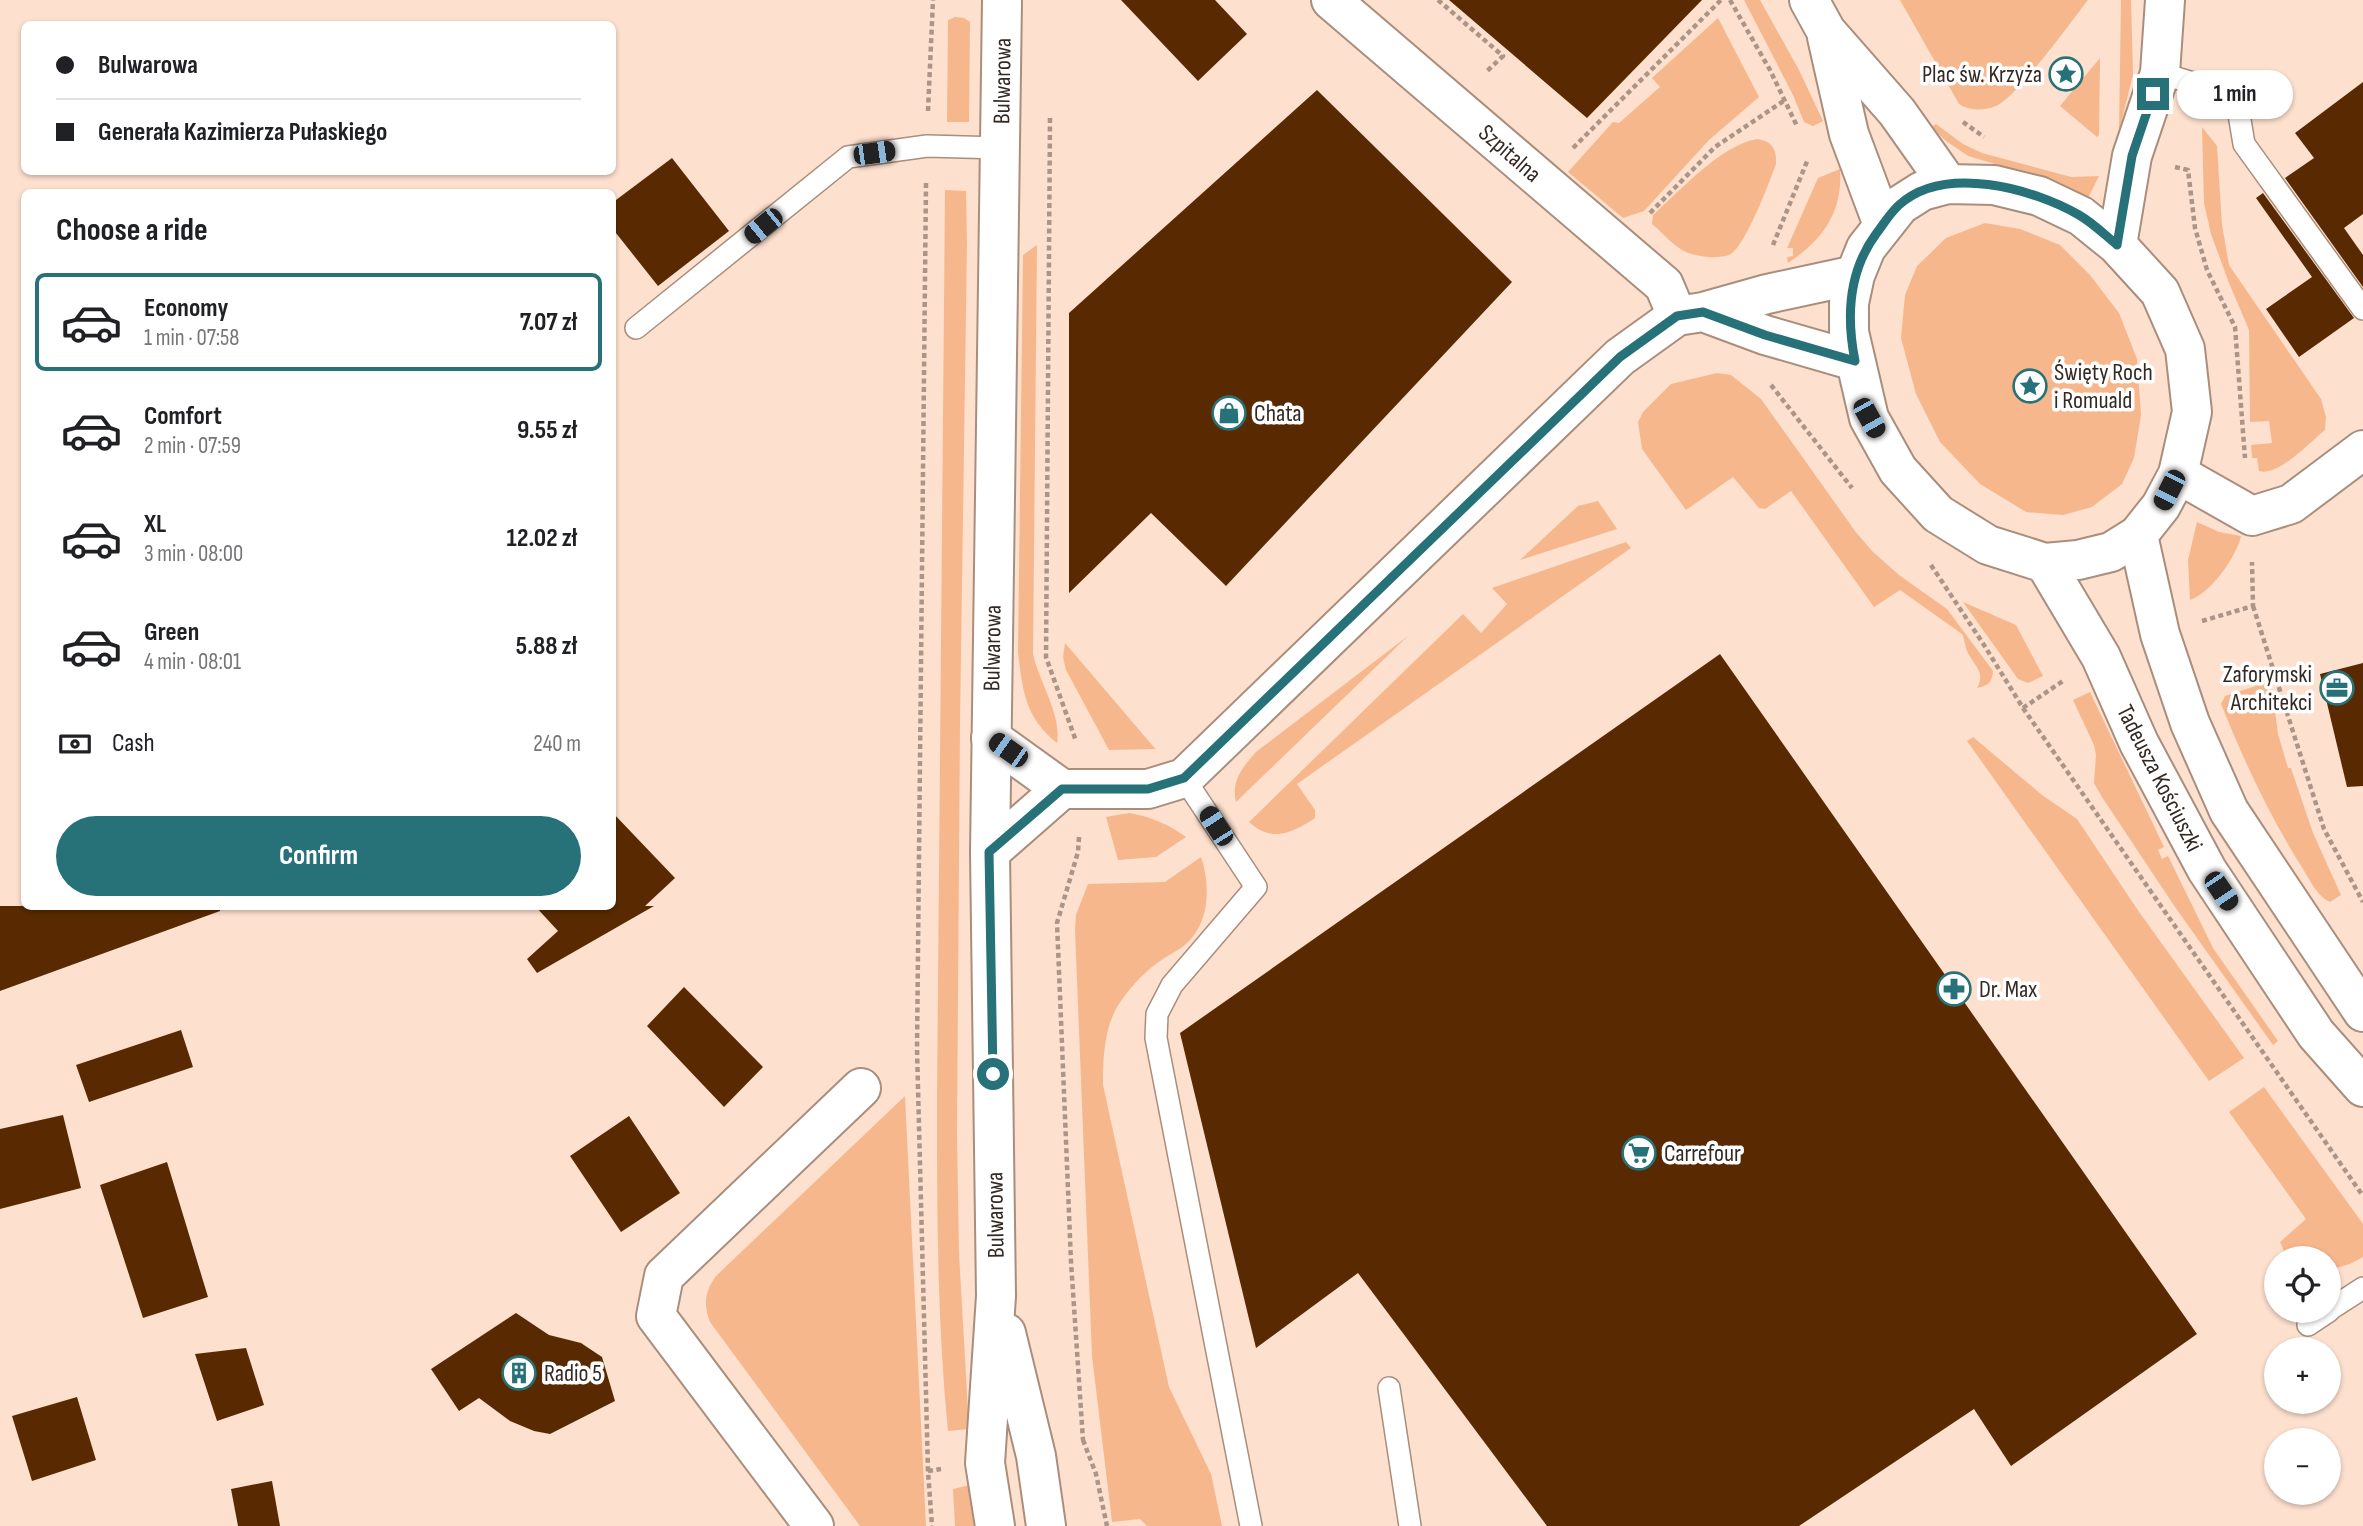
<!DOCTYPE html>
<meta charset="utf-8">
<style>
:root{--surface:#fff;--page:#f2f2f2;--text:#202124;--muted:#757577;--line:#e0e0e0;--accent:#277178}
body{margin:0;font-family:"Sofia Sans Condensed",sans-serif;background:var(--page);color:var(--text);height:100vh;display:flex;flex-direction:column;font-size:26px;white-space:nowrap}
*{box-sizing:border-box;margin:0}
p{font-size:23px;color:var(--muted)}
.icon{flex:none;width:38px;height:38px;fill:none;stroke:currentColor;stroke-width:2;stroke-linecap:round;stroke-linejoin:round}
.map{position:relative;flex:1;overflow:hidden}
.sheet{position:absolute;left:21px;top:189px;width:595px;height:721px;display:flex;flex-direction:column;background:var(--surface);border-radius:10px;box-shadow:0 2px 5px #0004}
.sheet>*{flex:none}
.banner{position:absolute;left:21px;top:21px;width:595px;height:154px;border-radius:10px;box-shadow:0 2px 5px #0004;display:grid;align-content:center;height:154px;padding:0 35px;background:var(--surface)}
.tools{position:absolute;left:2264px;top:1246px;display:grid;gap:14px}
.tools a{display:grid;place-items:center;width:77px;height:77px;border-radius:50%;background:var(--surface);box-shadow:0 2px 5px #0004;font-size:35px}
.end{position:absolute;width:32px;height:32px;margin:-16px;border:9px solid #277178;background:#fff;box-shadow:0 0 0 4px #fff}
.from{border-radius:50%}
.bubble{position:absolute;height:49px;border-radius:24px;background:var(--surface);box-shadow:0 2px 5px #0004;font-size:23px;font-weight:700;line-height:49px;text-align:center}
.car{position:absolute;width:21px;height:42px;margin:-21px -10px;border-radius:9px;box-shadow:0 0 5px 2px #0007;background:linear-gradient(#222 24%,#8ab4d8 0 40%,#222 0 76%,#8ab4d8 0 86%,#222 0)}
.banner b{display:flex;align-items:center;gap:24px;height:66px;font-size:26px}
.banner b+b{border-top:2px solid var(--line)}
.banner i{width:18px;height:18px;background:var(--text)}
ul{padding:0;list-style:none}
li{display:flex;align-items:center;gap:21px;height:98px;margin:0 14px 10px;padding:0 21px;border:4px solid transparent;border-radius:10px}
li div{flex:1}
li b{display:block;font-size:26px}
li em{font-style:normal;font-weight:700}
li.on{border-color:var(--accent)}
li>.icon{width:63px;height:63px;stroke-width:1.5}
h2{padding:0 35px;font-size:32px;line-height:84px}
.pay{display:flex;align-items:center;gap:18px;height:77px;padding:0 35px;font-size:26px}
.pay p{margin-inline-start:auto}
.action{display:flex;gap:14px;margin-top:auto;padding:14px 35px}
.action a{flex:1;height:80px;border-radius:42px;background:var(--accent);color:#fff;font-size:28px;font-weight:700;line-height:80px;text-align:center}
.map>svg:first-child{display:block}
.green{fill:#f7b78d}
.building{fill:#592a01}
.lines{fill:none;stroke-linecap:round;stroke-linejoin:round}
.service-casing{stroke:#a98e7d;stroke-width:24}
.minor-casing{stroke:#a98e7d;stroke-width:42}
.tertiary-casing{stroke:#a98e7d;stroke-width:42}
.secondary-casing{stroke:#a98e7d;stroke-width:42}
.path{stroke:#ab9588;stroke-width:4.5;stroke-dasharray:5 3.5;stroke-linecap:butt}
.service{stroke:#fff;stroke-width:21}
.minor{stroke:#fff;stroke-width:38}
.tertiary{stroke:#fff;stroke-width:38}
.secondary{stroke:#fff;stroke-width:38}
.route{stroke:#277178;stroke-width:9}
.labels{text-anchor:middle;stroke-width:7;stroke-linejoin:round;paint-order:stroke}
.poi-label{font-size:24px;fill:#342922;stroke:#fff;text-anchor:start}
.street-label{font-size:24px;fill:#342922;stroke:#fff}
</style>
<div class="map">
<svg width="2363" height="1526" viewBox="0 0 2363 1526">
<rect width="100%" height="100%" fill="#fde0ce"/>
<!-- green -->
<path class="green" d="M 1744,0 L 1760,0 L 1799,70 L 1823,121 L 1813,126 L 1804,122 L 1793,95 Z
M 1900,0 L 2088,0 C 2070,23 2018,96 1996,106 C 1984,111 1970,111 1959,104 Z
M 2121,0 L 2131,0 L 2133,75 L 2119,131 Z
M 955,17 L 964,18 L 970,22 L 969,122 L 947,122 L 948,20 Z
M 1718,18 L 1759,97 L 1709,140 L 1644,211 L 1623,218 L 1568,172 L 1613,122 L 1619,123 L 1660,87 L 1652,78 Z
M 2100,58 L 2099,135 L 2097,137 L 2060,106 Z
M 1936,124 L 1963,144 L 1982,153 L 2071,177 L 2099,176 L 2086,202 L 2035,176 L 1968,156 L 1946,141 L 1931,127 Z
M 2202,127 L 2217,146 L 2222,225 L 2229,265 L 2321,399 L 2326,417 L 2325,430 C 2310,442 2278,477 2259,471 L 2257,458 L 2252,458 L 2251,445 L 2272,443 L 2269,421 L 2250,422 L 2249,330 L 2229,283 L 2211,234 L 2204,203 Z
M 1757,139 C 1772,141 1777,149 1776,164 C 1770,181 1744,250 1729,255 C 1718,259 1697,257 1686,252 C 1673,246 1663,233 1652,224 L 1653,215 C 1680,191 1721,145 1757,139 Z
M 1840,169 C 1843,212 1823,240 1788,263 L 1787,257 L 1793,256 L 1793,248 L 1787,248 L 1788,246 L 1818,178 Z
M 945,190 L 966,191 L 967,242 L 960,722 L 957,1134 L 959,1253 L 969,1429 L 948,1431 C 937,1321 937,1209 937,1098 Z
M 1985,223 L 2020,229 L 2060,245 L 2090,275 L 2119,313 L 2137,359 L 2141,415 L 2134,458 L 2122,484 L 2092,507 L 2063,515 L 2026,512 L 1980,484 L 1940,442 L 1916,394 L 1901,338 L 1905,295 L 1917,266 L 1946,238 Z
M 1037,245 L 1033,654 C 1039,682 1062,715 1057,743 C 1025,717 1023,692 1018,653 L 1023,255 Z
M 1717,373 L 1731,375 L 1761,399 L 1855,531 L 1872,551 L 1899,575 L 1947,609 L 1993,671 C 1992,683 1989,685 1977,688 C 1986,672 1974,666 1967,651 C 1965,646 1965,640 1962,634 L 1900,590 L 1874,607 L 1791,491 L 1765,509 L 1759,508 L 1733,477 L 1686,510 L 1642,449 L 1638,422 L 1643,412 L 1671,384 Z
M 1598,501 L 1617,529 L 1520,560 L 1578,506 Z
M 2197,522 L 2219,532 L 2241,536 C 2237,556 2210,594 2190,600 L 2188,560 Z
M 1626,542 L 1631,548 L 1297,784 L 1315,810 L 1315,818 C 1292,833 1272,843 1249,822 L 1463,614 L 1481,633 L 1507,604 L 1492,588 Z
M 1963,602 L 2016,625 L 2043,676 L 2028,683 L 2018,679 Z
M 1408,636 L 1236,802 C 1231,781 1242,768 1256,752 Z
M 1065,643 L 1152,745 L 1156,749 L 1109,750 L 1066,670 L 1063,657 Z
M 2271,681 L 2278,734 L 2288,768 L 2291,768 L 2313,833 L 2341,895 L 2330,902 C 2317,896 2311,882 2303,869 C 2270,817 2244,761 2221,704 L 2225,696 Z
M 2090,692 L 2164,847 L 2158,850 L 2162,859 L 2168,856 L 2213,948 L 2278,1041 L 2273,1045 L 2175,907 L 2102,797 L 2094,783 L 2096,755 L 2094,745 L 2073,700 Z
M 1973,737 L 2042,795 L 2077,819 L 2137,909 L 2244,1058 L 2209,1081 L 1967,741 Z
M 1129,813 C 1152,817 1168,824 1186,837 L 1156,857 L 1118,860 L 1106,817 Z
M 1201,857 C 1210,883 1210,919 1190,940 C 1183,948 1172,953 1163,959 C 1146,970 1133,984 1121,1001 C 1104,1025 1103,1056 1103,1085 L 1169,1387 L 1211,1474 L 1222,1526 L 1147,1526 L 1140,1519 L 1112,1522 L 1092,1356 L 1075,930 L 1076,915 L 1088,884 L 1165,882 Z
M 2264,1087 L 2363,1224 L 2363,1257 L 2350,1264 L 2329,1270 L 2329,1258 L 2292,1258 L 2284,1251 L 2280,1242 L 2306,1219 L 2229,1112 Z
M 905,1096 L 926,1526 L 860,1526 L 710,1322 C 703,1304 705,1291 716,1276 Z
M 974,1484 L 976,1526 L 955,1526 L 953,1489 Z"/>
<!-- building -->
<path class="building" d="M 1121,0 L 1215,0 L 1247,34 L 1198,81 Z
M 1449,0 L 1702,0 L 1587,118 Z
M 2363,82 L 2363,214 L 2344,228 L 2363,255 L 2363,287 L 2285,178 L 2314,158 L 2295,133 Z
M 1317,90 L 1512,282 L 1226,586 L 1151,513 L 1069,593 L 1069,313 Z
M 672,158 L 729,231 L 658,286 L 612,228 L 612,203 Z
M 2263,193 L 2354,318 L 2299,357 L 2266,309 L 2312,277 L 2256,198 Z
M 1720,654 L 2197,1334 L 2011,1466 L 1974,1409 L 1799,1526 L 1547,1526 L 1358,1273 L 1256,1348 L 1180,1033 Z
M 2363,663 L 2363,786 L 2347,787 L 2320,674 Z
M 612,812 L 675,878 L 645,906 L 654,906 L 537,973 L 527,959 L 558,931 L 535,906 L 612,906 Z
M 0,906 L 220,906 L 220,911 L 0,991 Z
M 684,987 L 763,1067 L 724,1107 L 647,1026 Z
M 181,1030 L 193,1067 L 89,1102 L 76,1065 Z
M 63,1115 L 81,1188 L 0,1209 L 0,1129 Z
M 629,1116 L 680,1193 L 621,1232 L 570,1156 Z
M 167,1162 L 208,1297 L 143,1318 L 100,1185 Z
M 516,1313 L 549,1335 L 581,1343 L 602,1357 L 615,1401 L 550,1434 L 534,1431 L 510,1421 L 479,1398 L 459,1411 L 431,1369 Z
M 246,1348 L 264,1405 L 217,1421 L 195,1354 Z
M 77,1397 L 96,1460 L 32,1481 L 12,1416 Z
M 272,1481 L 280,1526 L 238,1526 L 231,1489 Z"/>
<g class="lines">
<defs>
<path id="service" d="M 2160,73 L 2236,96 L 2244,144 L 2363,309
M 636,328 L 848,157 L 927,146 L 1001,148
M 1184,778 L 1256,887 L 1172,985 L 1157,1014 L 1156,1038 L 1251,1526
M 2329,1310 L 2363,1288
M 2308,1325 L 2329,1311
M 1389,1388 L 1410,1526"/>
<path id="minor" d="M 1331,0 L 1664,285 L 1677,316
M 814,1526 L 656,1316 L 664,1276 L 861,1088"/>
<path id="tertiary" d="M 1809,0 L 1826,31 L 1897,112 L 1948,184
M 1827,37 L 1849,134 L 1883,225
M 1948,184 L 1994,185 L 2039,196 L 2081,216 L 2117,245 L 2160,292 L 2185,349 L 2192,412 L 2178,474 L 2161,506 L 2138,535 L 2111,552 L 2078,560 L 2045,563 L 1988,545 L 1938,514 L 1898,470 L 1869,418 L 1849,332 L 1849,303 L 1855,275 L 1866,248 L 1900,205 L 1922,191 Z
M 2117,245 L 2132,156 L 2160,73 L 2165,0
M 1703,312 L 1765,335 L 1855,361
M 2178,474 L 2252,516 L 2291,504 L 2363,450
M 2138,535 L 2160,634 L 2190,723 L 2229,811 L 2363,1012
M 2045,563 L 2101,657 L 2139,743 L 2207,870 L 2316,1034 L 2363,1087
M 991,738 L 1062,789 L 1148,789 L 1184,778 L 1620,357 L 1677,316 L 1703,312 L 1767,294 L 1855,275
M 990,852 L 1062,789"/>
<path id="secondary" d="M 1006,1333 L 1036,1456 L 1046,1526
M 995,1526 L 985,1463 L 996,1296 L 990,852 L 1002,0"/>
</defs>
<!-- service casing -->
<use href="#service" class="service-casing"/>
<!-- minor casing -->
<use href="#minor" class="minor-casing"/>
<!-- tertiary casing -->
<use href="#tertiary" class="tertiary-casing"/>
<!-- secondary casing -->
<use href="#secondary" class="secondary-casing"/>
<!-- path -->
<path class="path" d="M 1438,0 L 1503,56 L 1486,72
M 1730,0 L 1770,70 L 1797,126
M 928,111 L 933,0
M 1050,118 L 1046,657 L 1076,741
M 1963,122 L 1984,137
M 1573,148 L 1721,0
M 2175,167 L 2188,170 L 2195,228 L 2207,270 L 2235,327 L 2245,458
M 926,183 L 917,1049 L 928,1471 L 932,1526
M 1650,213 L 1715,147 L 1785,100
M 1773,245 L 1808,159
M 1771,385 L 1852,488
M 1931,565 L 1984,645 L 2023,708 L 2063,681
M 2253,606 L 2324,829 L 2363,902
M 2202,621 L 2253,606 L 2252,562
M 2023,708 L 2363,1196
M 1079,837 L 1078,852 L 1057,923 L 1071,1262 L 1083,1440 L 1080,1441
M 1083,1440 L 1096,1474 L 1107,1526
M 928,1471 L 941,1469"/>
<!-- service -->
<use href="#service" class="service"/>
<!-- minor -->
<use href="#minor" class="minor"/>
<!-- tertiary -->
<use href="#tertiary" class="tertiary"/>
<!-- secondary -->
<use href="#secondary" class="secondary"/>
</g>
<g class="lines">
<!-- route -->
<path class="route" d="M 993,1074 L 989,852 L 1062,789 L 1148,789 L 1184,778 L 1620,357 L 1677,316 L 1703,312 L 1765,335 L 1855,361 C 1846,316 1848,272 1876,234 C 1883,225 1890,213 1899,205 C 1944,164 2032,188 2079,215 C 2093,223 2105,235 2117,245 L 2132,156 L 2153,94"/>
</g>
<!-- icons -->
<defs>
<symbol id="sight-ring" viewBox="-11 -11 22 22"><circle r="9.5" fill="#fff" stroke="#277178" stroke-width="1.5"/><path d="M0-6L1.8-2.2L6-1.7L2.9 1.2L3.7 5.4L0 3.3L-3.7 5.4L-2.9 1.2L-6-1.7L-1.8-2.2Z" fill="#277178"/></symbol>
<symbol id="shop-ring" viewBox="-11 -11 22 22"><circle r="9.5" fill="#fff" stroke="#277178" stroke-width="1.5"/><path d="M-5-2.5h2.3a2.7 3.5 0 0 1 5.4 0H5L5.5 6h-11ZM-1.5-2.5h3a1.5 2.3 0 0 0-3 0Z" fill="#277178"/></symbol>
<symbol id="office-ring" viewBox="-11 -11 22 22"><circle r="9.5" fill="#fff" stroke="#277178" stroke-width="1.5"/><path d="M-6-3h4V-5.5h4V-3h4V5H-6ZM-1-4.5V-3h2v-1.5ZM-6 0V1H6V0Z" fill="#277178"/></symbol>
<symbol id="pharmacy-ring" viewBox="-11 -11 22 22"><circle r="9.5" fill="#fff" stroke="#277178" stroke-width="1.5"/><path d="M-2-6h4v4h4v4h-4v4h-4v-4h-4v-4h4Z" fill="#277178"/></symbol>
<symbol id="supermarket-ring" viewBox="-11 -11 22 22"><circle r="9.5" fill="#fff" stroke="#277178" stroke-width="1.5"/><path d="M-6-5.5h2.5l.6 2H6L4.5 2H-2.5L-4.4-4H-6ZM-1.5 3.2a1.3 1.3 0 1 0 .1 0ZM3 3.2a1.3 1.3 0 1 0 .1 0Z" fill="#277178"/></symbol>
<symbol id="building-ring" viewBox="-11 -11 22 22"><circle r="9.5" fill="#fff" stroke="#277178" stroke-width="1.5"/><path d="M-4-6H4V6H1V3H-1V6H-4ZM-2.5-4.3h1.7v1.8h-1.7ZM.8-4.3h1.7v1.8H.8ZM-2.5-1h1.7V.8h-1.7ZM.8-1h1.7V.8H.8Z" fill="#277178"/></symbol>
</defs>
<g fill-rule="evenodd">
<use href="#sight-ring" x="2047" y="55" width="38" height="38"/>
<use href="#sight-ring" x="2011" y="367" width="38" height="38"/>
<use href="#shop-ring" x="1210" y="394" width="38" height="38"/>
<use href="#office-ring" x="2318" y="669" width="38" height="38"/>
<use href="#pharmacy-ring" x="1935" y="970" width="38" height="38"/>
<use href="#supermarket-ring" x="1620" y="1134" width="38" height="38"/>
<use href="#building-ring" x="500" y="1354" width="38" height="38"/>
</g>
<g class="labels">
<!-- poi labels -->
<g class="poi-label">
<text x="2042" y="82" text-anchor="end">Plac św. Krzyża</text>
<text x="2054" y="380">Święty Roch<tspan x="2054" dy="28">i Romuald</tspan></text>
<text x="1254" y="421">Chata</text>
<text x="2312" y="682" text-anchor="end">Zaforymski<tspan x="2312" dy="28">Architekci</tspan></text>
<text x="1979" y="997">Dr. Max</text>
<text x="1664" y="1161">Carrefour</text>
<text x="544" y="1381">Radio 5</text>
</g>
<!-- street labels -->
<g class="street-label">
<text transform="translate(1002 81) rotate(-89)" y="8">Bulwarowa</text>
<text transform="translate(1510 153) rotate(41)" y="8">Szpitalna</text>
<text transform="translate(992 648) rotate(-89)" y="8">Bulwarowa</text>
<text transform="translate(2160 778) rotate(63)" y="8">Tadeusza Kościuszki</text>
<text transform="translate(995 1215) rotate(-91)" y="8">Bulwarowa</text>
</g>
</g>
</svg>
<div class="tools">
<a><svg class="icon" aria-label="locate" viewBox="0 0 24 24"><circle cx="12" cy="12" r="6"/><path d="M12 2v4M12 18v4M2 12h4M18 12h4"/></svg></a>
<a>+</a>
<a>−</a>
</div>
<i class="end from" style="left:993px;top:1074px"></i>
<i class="end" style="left:2153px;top:94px"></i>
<div class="bubble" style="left:2177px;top:70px;width:116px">1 min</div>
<i class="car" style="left:874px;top:153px;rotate:82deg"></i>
<i class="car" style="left:763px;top:226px;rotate:231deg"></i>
<i class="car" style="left:1869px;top:418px;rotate:151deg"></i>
<i class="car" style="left:2169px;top:490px;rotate:207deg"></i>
<i class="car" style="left:1008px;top:750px;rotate:305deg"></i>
<i class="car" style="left:1216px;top:826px;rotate:327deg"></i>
<i class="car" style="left:2221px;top:891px;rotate:146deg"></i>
<div class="banner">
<b><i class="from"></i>Bulwarowa</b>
<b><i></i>Generała Kazimierza Pułaskiego</b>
</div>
<section class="sheet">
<h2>Choose a ride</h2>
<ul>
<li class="on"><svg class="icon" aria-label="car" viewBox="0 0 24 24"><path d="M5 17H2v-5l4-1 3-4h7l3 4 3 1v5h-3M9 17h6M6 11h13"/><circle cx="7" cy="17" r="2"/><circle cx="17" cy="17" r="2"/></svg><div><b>Economy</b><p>1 min · 07:58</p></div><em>7.07 zł</em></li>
<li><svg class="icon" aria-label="car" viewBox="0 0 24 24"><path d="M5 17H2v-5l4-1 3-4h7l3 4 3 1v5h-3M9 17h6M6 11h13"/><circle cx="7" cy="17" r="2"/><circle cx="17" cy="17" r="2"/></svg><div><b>Comfort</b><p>2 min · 07:59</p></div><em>9.55 zł</em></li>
<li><svg class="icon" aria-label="car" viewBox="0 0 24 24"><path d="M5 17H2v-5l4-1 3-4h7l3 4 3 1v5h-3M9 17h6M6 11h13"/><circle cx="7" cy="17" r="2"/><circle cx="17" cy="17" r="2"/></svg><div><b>XL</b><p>3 min · 08:00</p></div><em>12.02 zł</em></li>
<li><svg class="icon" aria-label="car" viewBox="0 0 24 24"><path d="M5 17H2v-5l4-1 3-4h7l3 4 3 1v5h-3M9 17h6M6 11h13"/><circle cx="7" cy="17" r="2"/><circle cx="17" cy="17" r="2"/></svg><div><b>Green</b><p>4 min · 08:01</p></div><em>5.88 zł</em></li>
</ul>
<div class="pay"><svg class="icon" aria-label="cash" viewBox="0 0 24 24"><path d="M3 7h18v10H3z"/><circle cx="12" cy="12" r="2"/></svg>Cash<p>240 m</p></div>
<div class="action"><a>Confirm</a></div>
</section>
</div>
